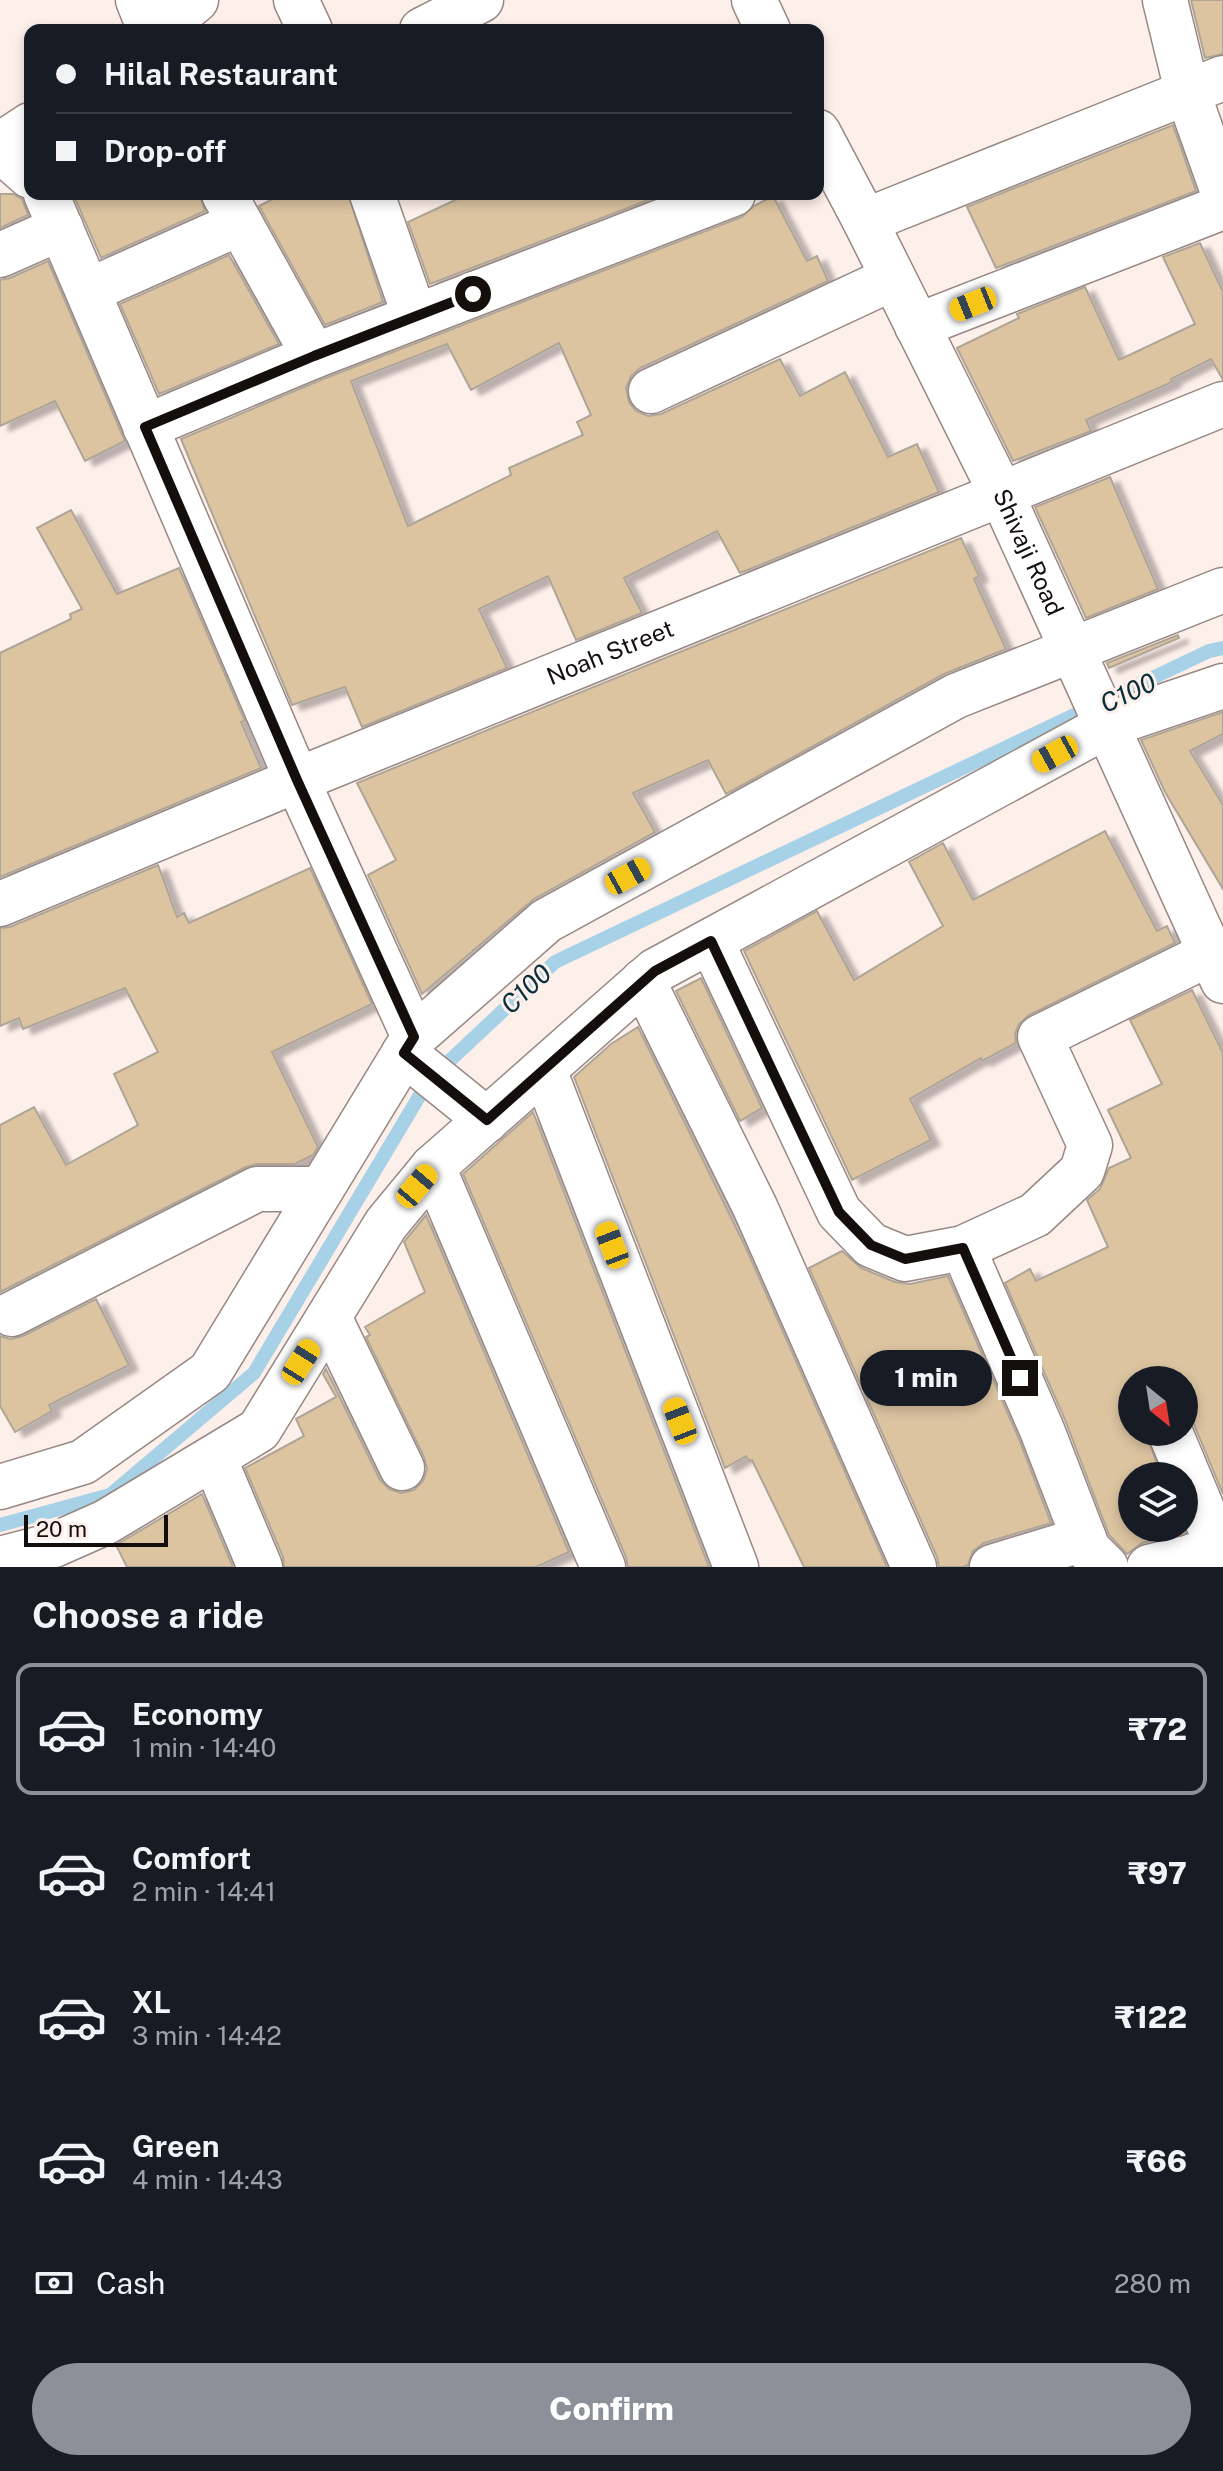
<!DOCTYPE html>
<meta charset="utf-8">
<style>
:root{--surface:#171b24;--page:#242831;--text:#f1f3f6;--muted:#9ea1a6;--line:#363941;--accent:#8c9099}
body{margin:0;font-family:"Public Sans",sans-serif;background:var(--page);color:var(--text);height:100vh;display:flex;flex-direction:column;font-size:30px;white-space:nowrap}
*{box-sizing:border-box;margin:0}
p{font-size:26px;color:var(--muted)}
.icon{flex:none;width:44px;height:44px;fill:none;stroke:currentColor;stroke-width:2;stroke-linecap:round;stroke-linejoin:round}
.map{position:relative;height:1567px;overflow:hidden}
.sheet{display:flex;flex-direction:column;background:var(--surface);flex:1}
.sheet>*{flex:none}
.hud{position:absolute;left:24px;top:24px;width:800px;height:176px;border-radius:16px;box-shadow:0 4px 12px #0003;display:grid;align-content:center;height:176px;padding:0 32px;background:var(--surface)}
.needle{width:52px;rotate:150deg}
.controls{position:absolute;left:1118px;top:1366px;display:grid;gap:16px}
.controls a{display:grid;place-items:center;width:80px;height:80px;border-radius:50%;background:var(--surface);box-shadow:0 4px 12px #0003;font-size:40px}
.scale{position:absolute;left:24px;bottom:20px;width:144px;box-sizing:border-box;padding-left:8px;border:4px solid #140e0c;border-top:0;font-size:22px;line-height:28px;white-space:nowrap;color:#140e0c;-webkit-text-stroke:6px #fdefea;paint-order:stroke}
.end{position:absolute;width:36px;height:36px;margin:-18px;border:10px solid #140e0c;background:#fff;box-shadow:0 0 0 4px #fff}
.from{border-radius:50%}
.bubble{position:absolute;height:56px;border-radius:28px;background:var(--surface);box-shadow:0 4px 12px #0003;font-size:26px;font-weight:800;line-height:56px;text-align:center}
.car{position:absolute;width:24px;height:48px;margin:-24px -12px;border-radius:10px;box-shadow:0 0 6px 2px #0007;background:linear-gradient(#f5c518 24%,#345 0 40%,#f5c518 0 76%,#345 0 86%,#f5c518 0)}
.hud b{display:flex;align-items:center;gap:28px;height:76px;font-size:30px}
.hud b+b{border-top:2px solid var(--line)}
.hud i{width:20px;height:20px;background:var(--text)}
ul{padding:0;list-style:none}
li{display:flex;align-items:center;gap:24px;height:132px;margin:0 16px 12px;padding:0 16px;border:4px solid transparent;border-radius:16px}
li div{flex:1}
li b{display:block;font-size:30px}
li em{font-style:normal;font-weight:800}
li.active{border-color:var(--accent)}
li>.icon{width:72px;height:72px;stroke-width:1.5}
h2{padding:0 32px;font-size:36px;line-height:96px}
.pay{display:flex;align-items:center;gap:20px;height:88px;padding:0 32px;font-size:30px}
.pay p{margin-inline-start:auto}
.action{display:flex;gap:16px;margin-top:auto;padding:16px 32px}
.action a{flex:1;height:92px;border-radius:48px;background:var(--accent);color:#fff;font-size:32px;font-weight:800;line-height:92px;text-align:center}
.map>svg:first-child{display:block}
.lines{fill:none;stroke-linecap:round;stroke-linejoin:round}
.stream{stroke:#a6d1e6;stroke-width:14}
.building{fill:#dcc4a1;stroke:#aea598;stroke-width:2;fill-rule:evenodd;filter:url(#shadow)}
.minor-casing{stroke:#988883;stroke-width:47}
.tertiary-casing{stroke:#988883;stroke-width:47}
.minor{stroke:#fff;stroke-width:44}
.tertiary{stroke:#fff;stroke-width:44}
.route{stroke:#140e0c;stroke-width:10}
.labels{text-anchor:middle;stroke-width:6;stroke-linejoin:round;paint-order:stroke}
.street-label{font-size:24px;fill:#140e0c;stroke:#fdefea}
.water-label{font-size:26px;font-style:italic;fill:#072e3d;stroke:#fdefea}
</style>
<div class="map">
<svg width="1223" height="1567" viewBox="0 0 1223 1567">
<defs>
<filter id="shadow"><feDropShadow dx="9" dy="5" stdDeviation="2" flood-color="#0004"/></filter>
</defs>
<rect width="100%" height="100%" fill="#fdefea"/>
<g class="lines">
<!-- stream -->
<path class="stream" d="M 0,1525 L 110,1495 L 254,1373 L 429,1080 L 555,962 L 1209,651 L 1223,648"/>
</g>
<!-- building -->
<path class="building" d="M 1191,0 L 1223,0 L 1223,54 L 1205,58 Z
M 1173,125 L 1196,191 L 996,268 L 967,207 Z
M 0,194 L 13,194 L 22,199 L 28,215 L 0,228 Z
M 73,194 L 199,194 L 205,211 L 101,258 Z
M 283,194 L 348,194 L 383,302 L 325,325 L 259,206 Z
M 468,194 L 664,194 L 430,284 L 408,222 Z
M 773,196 L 807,261 L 817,256 L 828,281 L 640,368 L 631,376 L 626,388 L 629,402 L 636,411 L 648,416 L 661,414 L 780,359 L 800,396 L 845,372 L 888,457 L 917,444 L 939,492 L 740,573 L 717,531 L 624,578 L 642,613 L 576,640 L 548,576 L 479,609 L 507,668 L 362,727 L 345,687 L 292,705 L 181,439 L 323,379 L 742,217 L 754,206 ZM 559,343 L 591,415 L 577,422 L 583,435 L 509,468 L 511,475 L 408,526 L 351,381 L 447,344 L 471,390 Z
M 1200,243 L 1223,292 L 1223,380 L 1211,359 L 1171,379 L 1172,382 L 1086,420 L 1091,431 L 1013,461 L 957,348 L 1019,318 L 1017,314 L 1085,287 L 1119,360 L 1195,324 L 1163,257 Z
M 229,255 L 279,344 L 159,394 L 120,304 Z
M 48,261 L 125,441 L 85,461 L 55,401 L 0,426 L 0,280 L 10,278 Z
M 1110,477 L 1158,589 L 1086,618 L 1035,507 Z
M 71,510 L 117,594 L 179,568 L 245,721 L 241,722 L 261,768 L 0,877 L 0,653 L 71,619 L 70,614 L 82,609 L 37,528 Z
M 961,538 L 979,576 L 974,579 L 1006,649 L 944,674 L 726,794 L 708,760 L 633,793 L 655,832 L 534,899 L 422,994 L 368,875 L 396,860 L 357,783 Z
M 1178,635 L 1179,638 L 1109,668 L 1107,663 Z
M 1223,712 L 1223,734 L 1190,751 L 1223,805 L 1223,889 L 1165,792 L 1141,740 Z
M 1105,831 L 1157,931 L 1167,926 L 1175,943 L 1029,1015 L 1019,1024 L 1015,1034 L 1016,1043 L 982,1061 L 981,1058 L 910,1099 L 931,1140 L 852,1180 L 744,951 L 817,911 L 854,980 L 943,926 L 909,862 L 943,843 L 973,900 Z
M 158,865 L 177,917 L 184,913 L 189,923 L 310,868 L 372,1004 L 272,1052 L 318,1147 L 313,1155 L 295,1164 L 257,1164 L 246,1167 L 0,1292 L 0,1125 L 34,1107 L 66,1165 L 138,1125 L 114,1074 L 158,1052 L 125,988 L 23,1029 L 19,1018 L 0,1026 L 0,928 L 10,927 Z
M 701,978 L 762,1108 L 740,1121 L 676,991 Z
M 1192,990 L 1223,1053 L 1223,1494 L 1193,1422 L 1184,1412 L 1184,1380 L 1132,1380 L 1132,1432 L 1146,1432 L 1161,1476 L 1132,1476 L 1132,1528 L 1183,1528 L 1185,1532 L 1142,1543 L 1127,1554 L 1109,1535 L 1065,1420 L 1005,1283 L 1030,1269 L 1036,1281 L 1108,1247 L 1087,1200 L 1100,1189 L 1109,1168 L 1131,1158 L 1108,1110 L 1162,1084 L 1130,1020 Z
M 638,1027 L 746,1248 L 887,1567 L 804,1567 L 752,1460 L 749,1461 L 746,1456 L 725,1468 L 574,1077 L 611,1044 Z
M 533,1112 L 709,1567 L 628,1567 L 626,1557 L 463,1174 Z
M 426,1215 L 569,1552 L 536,1567 L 284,1567 L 283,1557 L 245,1468 L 304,1436 L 296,1419 L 336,1397 L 323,1374 L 326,1369 L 380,1480 L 389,1489 L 401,1493 L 414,1490 L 423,1481 L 427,1469 L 424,1457 L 366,1337 L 370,1335 L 365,1327 L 425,1292 L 404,1242 Z
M 842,1251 L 861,1268 L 895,1282 L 910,1284 L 948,1276 L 1019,1439 L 1051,1523 L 984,1543 L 973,1551 L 968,1565 L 963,1567 L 939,1567 L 937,1557 L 809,1268 Z
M 96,1299 L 129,1365 L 49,1405 L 52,1411 L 15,1432 L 0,1406 L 0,1336 L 11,1339 L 23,1336 Z
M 202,1494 L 233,1567 L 127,1567 L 116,1545 Z"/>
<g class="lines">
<defs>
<g id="minor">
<path d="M 138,0 L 150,30"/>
<path d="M 296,0 L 310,30"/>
<path d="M 1165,0 L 1187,91 L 1223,192"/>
<path d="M 160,30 L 196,0"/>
<path d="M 422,30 L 481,0"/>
<path d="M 0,145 L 30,125"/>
<path d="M 0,150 L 30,176"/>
<path d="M 224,194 L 314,356"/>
<path d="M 372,194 L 415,317"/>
<path d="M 865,221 L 1223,78"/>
<path d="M 0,255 L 61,228"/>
<path d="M 88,291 L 240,223"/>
<path d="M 917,326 L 1223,207"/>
<path d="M 651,391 L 893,278"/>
<path d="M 145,427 L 314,356 L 733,194"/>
<path id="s1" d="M 0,904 L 297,780 L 1223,404"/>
<path d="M 711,941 L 839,1212 L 871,1245 L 905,1259 L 963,1248 L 1035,1215 L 1082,1171 L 1090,1145 L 1040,1037 L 1211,953"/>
<path d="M 643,981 L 755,1207 L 914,1567"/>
<path d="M 414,1037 L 546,921 L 956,696 L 1223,590"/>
<path d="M 404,1053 L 487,1120"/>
<path d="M 544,1070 L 736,1567"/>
<path d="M 433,1167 L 603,1567"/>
<path d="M 963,1248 L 1042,1430 L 1088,1549 L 1106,1567"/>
<path d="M 12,1314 L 257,1189 L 321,1189"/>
<path d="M 329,1317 L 402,1468"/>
<path d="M 214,1458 L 260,1567"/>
<path d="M 0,1487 L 83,1462 L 210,1372 L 414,1037 L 297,780 L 46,194"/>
<path d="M 0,1559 L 54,1545 L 106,1522 L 259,1430 L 386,1224 L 433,1167 L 655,971 L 1108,725 L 1223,686"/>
<path d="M 992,1567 L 1084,1539"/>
<path d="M 1149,1567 L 1187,1558 L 1218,1547 L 1170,1432"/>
</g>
<g id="tertiary">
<path d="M 754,0 L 768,30"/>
<path id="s2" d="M 818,132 L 865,221 L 1001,493 L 1223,981"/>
</g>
</defs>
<!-- minor casing -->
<use href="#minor" class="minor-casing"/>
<!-- tertiary casing -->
<use href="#tertiary" class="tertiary-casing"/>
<!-- minor -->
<use href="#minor" class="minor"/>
<!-- tertiary -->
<use href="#tertiary" class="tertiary"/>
</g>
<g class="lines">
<!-- route -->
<path class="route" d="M 473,294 L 314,356 L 145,427 L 297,780 L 414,1037 L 404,1053 L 487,1120 L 655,971 L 711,941 L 839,1212 L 871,1245 L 905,1259 L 963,1248 L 1020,1378"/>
</g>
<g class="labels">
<!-- street labels -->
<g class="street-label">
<text dy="8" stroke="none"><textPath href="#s2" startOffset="470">Shivaji Road</textPath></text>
<text dy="8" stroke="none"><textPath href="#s1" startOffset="660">Noah Street</textPath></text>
</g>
<!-- water labels -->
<g class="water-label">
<text transform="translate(1128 693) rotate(-25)" y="9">C100</text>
<text transform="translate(526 989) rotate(-43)" y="9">C100</text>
</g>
</g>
</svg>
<div class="controls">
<a><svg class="needle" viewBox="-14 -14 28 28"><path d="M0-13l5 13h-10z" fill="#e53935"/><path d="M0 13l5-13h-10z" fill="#9ea1a6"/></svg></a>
<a><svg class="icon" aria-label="layers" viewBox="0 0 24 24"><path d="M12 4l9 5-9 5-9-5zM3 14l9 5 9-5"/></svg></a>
</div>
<div class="scale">20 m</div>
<i class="end from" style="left:473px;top:294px"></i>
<i class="end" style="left:1020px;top:1378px"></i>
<div class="bubble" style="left:860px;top:1350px;width:132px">1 min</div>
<i class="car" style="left:973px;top:304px;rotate:248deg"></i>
<i class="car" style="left:1055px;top:754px;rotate:241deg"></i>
<i class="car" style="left:628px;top:876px;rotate:61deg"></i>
<i class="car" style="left:417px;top:1186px;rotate:40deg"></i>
<i class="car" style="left:612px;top:1245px;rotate:339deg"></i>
<i class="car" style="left:301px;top:1362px;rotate:32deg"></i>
<i class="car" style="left:680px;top:1421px;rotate:339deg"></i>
<div class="hud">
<b><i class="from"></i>Hilal Restaurant</b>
<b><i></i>Drop-off</b>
</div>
</div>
<section class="sheet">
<h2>Choose a ride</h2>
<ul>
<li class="active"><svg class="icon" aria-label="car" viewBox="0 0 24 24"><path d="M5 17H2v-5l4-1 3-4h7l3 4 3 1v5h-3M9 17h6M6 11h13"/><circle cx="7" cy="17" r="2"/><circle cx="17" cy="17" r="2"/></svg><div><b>Economy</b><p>1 min · 14:40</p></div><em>₹72</em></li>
<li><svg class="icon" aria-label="car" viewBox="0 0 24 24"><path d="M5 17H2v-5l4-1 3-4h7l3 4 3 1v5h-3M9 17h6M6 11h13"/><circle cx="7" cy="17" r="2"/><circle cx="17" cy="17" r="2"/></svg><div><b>Comfort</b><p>2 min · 14:41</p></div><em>₹97</em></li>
<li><svg class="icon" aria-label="car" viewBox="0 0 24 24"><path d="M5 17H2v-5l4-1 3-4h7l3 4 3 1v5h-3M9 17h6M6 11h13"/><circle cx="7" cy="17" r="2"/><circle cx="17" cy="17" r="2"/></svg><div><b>XL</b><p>3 min · 14:42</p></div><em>₹122</em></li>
<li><svg class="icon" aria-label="car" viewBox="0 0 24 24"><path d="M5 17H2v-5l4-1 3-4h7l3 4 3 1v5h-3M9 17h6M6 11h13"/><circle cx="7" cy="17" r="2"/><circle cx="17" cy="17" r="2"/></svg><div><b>Green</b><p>4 min · 14:43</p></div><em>₹66</em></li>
</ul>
<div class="pay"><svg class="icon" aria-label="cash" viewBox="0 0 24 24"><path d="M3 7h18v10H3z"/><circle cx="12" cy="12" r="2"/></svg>Cash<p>280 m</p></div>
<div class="action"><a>Confirm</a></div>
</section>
